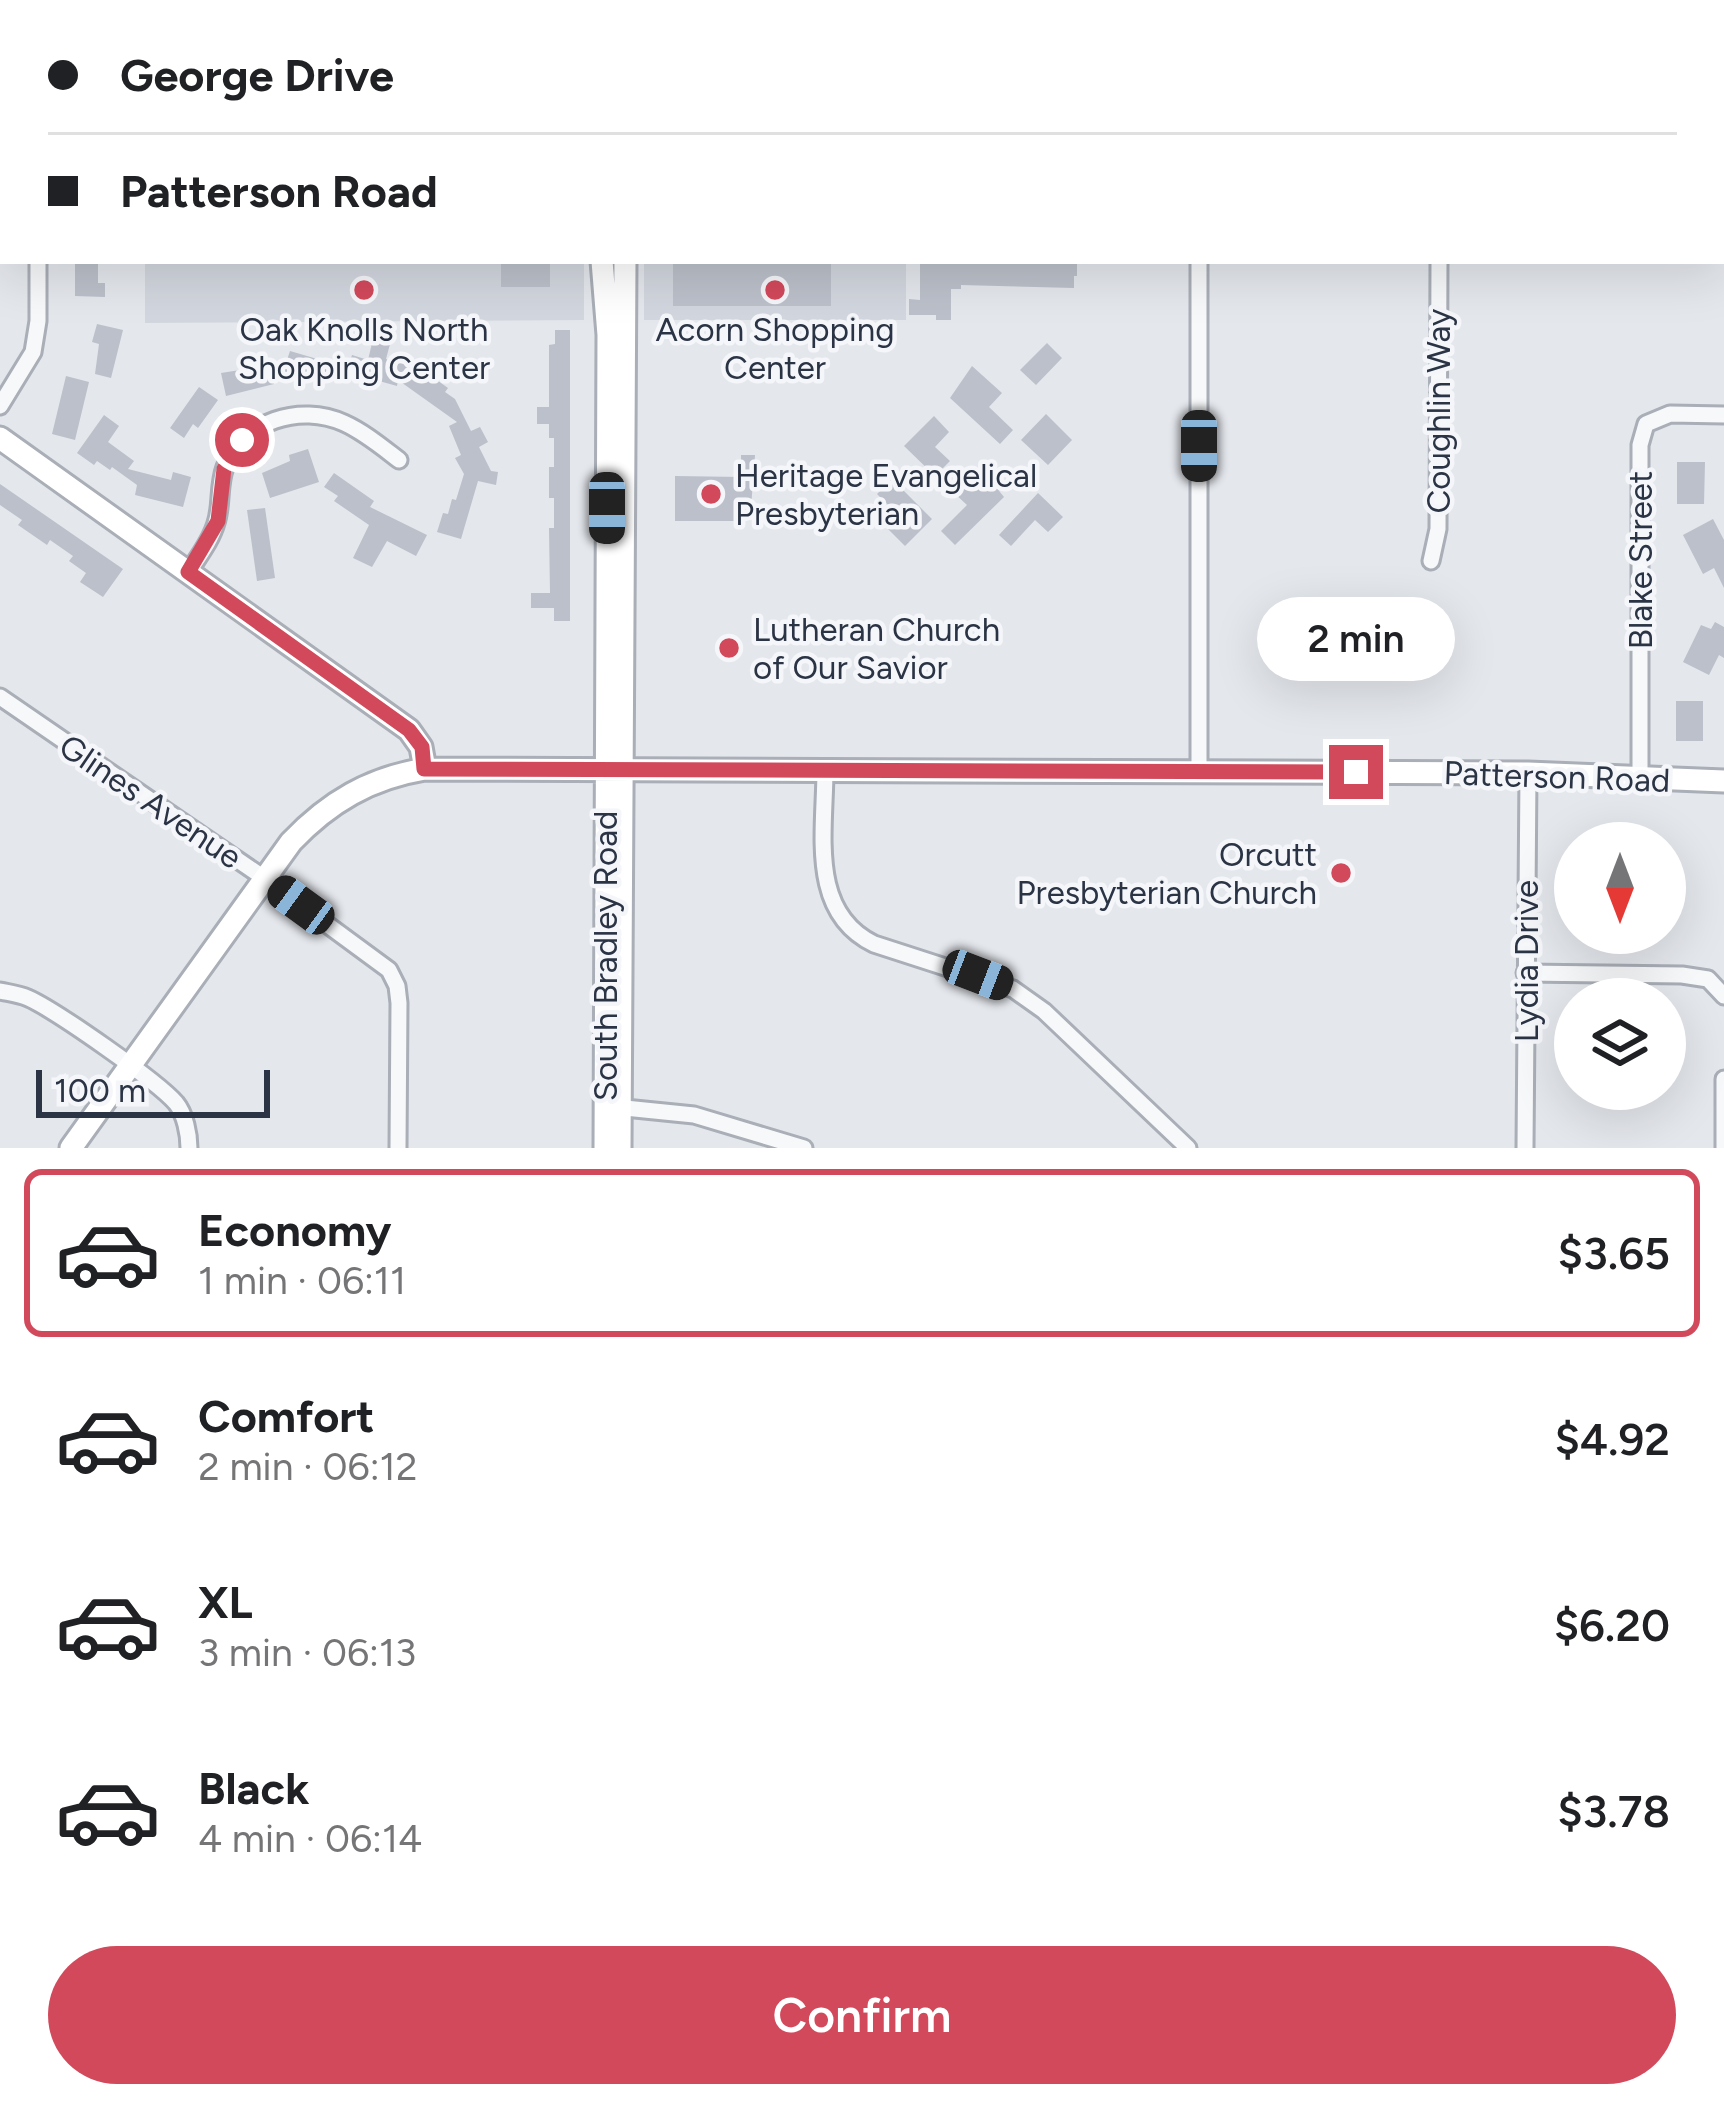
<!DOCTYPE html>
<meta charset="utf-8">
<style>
:root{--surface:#fff;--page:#f2f2f2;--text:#202124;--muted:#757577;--line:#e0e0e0;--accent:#d1495b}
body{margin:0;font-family:Figtree,sans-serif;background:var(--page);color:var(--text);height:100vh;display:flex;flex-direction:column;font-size:45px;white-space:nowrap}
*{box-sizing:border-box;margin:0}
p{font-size:39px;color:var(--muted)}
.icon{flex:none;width:66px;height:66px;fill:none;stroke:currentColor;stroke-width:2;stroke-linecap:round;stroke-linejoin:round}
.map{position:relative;height:1148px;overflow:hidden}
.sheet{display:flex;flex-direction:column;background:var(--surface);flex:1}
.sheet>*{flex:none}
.top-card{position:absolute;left:0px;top:0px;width:1725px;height:264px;box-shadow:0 12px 48px #0002;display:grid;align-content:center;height:264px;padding:0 48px;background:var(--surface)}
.needle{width:78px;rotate:180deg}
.tools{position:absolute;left:1554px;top:822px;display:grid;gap:24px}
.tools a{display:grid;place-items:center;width:132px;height:132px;border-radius:50%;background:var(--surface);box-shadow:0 12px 48px #0002;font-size:60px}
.scale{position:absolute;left:36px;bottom:30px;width:234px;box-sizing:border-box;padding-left:12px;border:6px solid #2b3445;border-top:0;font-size:33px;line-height:42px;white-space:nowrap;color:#2b3445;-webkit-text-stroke:9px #f4f6f9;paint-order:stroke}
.end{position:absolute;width:54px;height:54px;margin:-27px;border:15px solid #d1495b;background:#fff;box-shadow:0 0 0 6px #fff}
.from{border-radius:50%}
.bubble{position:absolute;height:84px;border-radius:42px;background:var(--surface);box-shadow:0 12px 48px #0002;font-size:39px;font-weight:600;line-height:84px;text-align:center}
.car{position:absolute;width:36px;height:72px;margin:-36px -18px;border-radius:15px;box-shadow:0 0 9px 3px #0007;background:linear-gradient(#222 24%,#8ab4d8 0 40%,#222 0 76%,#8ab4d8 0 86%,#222 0)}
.top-card b{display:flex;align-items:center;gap:42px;height:114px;font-size:45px}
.top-card b+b{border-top:3px solid var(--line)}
.top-card i{width:30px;height:30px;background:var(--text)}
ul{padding:21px 0 0;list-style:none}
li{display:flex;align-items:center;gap:36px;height:168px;margin:0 24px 18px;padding:0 24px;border:6px solid transparent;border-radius:18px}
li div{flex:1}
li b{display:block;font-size:45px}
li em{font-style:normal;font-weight:600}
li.selected{border-color:var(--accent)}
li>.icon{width:108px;height:108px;stroke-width:1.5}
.button{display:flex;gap:24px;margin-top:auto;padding:24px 48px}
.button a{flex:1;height:138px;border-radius:72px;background:var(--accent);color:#fff;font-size:48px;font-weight:600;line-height:138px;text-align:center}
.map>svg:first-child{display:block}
.built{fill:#d2d6de}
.building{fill:#bbc0ca}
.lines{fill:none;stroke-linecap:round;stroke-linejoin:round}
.street-casing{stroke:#a9aeb7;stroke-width:21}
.secondary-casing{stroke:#a9aeb7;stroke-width:27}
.street{stroke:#f7f8fa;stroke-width:15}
.secondary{stroke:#fff;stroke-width:21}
.route{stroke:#d1495b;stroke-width:15}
.poi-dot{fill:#d1495b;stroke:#f4f6f9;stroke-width:4.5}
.labels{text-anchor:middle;stroke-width:9;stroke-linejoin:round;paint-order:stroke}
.poi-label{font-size:33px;fill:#2b3445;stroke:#f4f6f9}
.street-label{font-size:33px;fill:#2b3445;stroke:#f4f6f9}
</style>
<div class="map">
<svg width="1724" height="1148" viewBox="0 0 1724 1148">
<rect width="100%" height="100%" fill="#e4e7ec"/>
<!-- built -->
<path class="built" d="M 145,261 L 584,261 L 584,320 L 145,323 Z
M 644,261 L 906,261 L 906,320 L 644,320 Z"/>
<!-- building -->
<path class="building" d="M 501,261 L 550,261 L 550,287 L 501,287 Z
M 673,261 L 831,261 L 831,306 L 673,306 Z
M 920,261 L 1077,261 L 1077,276 L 1074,276 L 1074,288 L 961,285 L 961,289 L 951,289 L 951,320 L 936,320 L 936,315 L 909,315 L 909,299 L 920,300 Z
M 75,262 L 98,262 L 98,283 L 105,283 L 105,297 L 75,296 Z
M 97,324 L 123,330 L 111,378 L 95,374 L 99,344 L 92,342 Z
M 555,330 L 570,330 L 570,621 L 554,621 L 554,608 L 531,608 L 531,593 L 550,593 L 549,528 L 554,528 L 554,498 L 549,498 L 549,467 L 554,467 L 554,438 L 549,438 L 549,424 L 537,424 L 537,407 L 549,407 L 549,345 L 555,344 Z
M 373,339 L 390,344 L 386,359 L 423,370 L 448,388 L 445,392 L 455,399 L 471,431 L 480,427 L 488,442 L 479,447 L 491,471 L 498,472 L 496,485 L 478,481 L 461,539 L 437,532 L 443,513 L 448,514 L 452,499 L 456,500 L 464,474 L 455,458 L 461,455 L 449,426 L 457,422 L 398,380 L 397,386 L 347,372 L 352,355 L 368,360 Z
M 1047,343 L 1062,358 L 1036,385 L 1020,370 Z
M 290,351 L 341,366 L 336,382 L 304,373 L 302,381 L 271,372 L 274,384 L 226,396 L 221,373 L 286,363 Z
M 972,366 L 1002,393 L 989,407 L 1013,430 L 1000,444 L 950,398 Z
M 66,376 L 89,382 L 75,440 L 52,434 Z
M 199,387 L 218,400 L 198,428 L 193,424 L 184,438 L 170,428 Z
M 1046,414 L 1072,440 L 1048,465 L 1021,440 Z
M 104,415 L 119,426 L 108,442 L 134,461 L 128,469 L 171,480 L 173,472 L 191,477 L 183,507 L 135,495 L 137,485 L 112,467 L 110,470 L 97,461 L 94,465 L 77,453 Z
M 934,416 L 949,432 L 935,447 L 950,461 L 935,476 L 904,446 Z
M 308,449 L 319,482 L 270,498 L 262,473 L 290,461 L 289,455 Z
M 741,455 L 755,455 L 750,521 L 675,521 L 675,476 L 741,477 Z
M 1677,462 L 1705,462 L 1704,504 L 1677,504 Z
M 979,466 L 1004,497 L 955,545 L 941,531 L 967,505 L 953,492 Z
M 334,473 L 374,501 L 370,507 L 427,535 L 416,556 L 387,541 L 372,567 L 353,558 L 369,525 L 334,501 L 338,496 L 324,487 Z
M 892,479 L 932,519 L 905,546 L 878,519 L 890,507 L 877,494 Z
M 0,484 L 123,569 L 103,597 L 80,582 L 86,573 L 69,561 L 73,556 L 50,540 L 47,545 L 18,525 L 22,520 L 0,505 Z
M 1038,493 L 1063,517 L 1048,532 L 1035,520 L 1011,546 L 999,535 Z
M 265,508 L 275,578 L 257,581 L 247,510 Z
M 1713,519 L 1724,540 L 1724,588 L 1714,568 L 1703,574 L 1683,535 Z
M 1715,622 L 1724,627 L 1724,658 L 1719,655 L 1709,675 L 1683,662 L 1701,625 L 1711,629 Z
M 1676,701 L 1703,701 L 1703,741 L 1676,741 Z"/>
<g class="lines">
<defs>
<path id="street" d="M 1437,0 L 1438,3
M 38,3 L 38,0
M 1722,12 L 1724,12
M 1722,230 L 1724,230
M 1199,261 L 1199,771
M 0,406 L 33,352 L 38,321 L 38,261
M 1431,561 L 1438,529 L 1439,261
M 188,573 C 198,557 211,541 216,523 C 222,505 218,486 225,467 C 243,421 300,403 344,423 C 364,432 382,447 399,460
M 0,697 L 264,878 L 389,970 L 397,986 L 399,1003 L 398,1148
M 825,769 C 825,832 808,912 874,944 L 1013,989 L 1044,1011 L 1188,1148
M 1640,778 L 1640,445 L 1646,424 L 1670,414 L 1724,415
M 1525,973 L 1682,975 L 1708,979 L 1724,996
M 0,991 C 9,993 19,994 28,998 C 55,1010 157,1081 176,1103 C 185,1114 189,1134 189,1148
M 615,1107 L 694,1115 L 804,1148
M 1525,1148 L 1528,773
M 1724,1148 L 1724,1079"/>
<path id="secondary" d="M 601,0 L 601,3
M 628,3 L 628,0
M 602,261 L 608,335 L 605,1148
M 0,438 L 409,730 L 421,747 L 425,769 L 1528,773 L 1724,781
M 71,1148 L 291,842 C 329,802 370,778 425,769
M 620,1148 L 625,261"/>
</defs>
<!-- street casing -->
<use href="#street" class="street-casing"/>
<!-- secondary casing -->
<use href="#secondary" class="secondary-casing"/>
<!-- street -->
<use href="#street" class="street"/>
<!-- secondary -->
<use href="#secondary" class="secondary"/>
</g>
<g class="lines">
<!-- route -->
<path class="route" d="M 242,440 L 224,469 L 218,521 L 188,572 L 409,730 L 422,747 L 424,769 L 1356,772"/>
</g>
<!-- markers -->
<g class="poi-dot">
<circle cx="364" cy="290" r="12"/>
<circle cx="775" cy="290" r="12"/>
<circle cx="711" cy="494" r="12"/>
<circle cx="729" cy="648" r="12"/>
<circle cx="1341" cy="873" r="12"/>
</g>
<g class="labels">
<!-- poi labels -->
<g class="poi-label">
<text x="364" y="341">Oak Knolls North<tspan x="364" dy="38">Shopping Center</tspan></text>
<text x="775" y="341">Acorn Shopping<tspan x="775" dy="38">Center</tspan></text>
<text x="735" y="487" text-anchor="start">Heritage Evangelical<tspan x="735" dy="38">Presbyterian</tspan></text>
<text x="753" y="641" text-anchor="start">Lutheran Church<tspan x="753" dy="38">of Our Savior</tspan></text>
<text x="1317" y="866" text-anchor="end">Orcutt<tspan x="1317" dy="38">Presbyterian Church</tspan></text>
</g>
<!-- street labels -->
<g class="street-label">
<text transform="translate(1438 411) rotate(-90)" y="12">Coughlin Way</text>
<text transform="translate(1640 560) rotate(-90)" y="12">Blake Street</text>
<text transform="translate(1557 776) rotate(2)" y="12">Patterson Road</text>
<text transform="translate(151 801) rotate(34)" y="12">Glines Avenue</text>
<text transform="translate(605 956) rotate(-90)" y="12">South Bradley Road</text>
<text transform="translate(1526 961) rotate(-90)" y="12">Lydia Drive</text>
</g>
</g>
</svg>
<div class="tools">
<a><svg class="needle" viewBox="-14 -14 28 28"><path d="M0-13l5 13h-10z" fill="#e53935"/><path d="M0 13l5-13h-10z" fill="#757577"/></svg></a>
<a><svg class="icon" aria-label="layers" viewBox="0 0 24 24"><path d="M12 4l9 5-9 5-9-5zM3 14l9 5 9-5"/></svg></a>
</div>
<div class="scale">100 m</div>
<i class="end from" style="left:242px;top:440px"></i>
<i class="end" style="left:1356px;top:772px"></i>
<div class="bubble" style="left:1257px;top:597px;width:198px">2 min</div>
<i class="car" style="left:1199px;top:446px;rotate:180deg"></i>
<i class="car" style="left:607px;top:508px;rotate:180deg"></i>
<i class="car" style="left:301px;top:905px;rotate:306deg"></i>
<i class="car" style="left:978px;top:975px;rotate:111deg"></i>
<div class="top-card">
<b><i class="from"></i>George Drive</b>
<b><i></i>Patterson Road</b>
</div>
</div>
<section class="sheet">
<ul>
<li class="selected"><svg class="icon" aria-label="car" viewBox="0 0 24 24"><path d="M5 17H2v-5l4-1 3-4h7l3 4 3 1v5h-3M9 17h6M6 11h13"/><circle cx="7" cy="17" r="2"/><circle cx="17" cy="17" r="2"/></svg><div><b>Economy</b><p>1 min · 06:11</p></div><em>$3.65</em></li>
<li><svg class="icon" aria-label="car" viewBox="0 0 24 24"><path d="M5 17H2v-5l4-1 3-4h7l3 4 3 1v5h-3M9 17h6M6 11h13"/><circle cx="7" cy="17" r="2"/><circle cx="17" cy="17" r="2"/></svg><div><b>Comfort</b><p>2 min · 06:12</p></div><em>$4.92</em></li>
<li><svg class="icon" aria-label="car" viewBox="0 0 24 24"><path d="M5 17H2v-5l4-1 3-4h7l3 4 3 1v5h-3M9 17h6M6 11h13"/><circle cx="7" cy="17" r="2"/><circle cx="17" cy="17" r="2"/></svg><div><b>XL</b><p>3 min · 06:13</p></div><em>$6.20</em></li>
<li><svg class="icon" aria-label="car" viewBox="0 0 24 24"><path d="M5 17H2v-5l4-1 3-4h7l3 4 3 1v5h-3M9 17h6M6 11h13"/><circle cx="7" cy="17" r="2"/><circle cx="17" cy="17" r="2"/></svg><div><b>Black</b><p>4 min · 06:14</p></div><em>$3.78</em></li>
</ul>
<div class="button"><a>Confirm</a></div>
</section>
